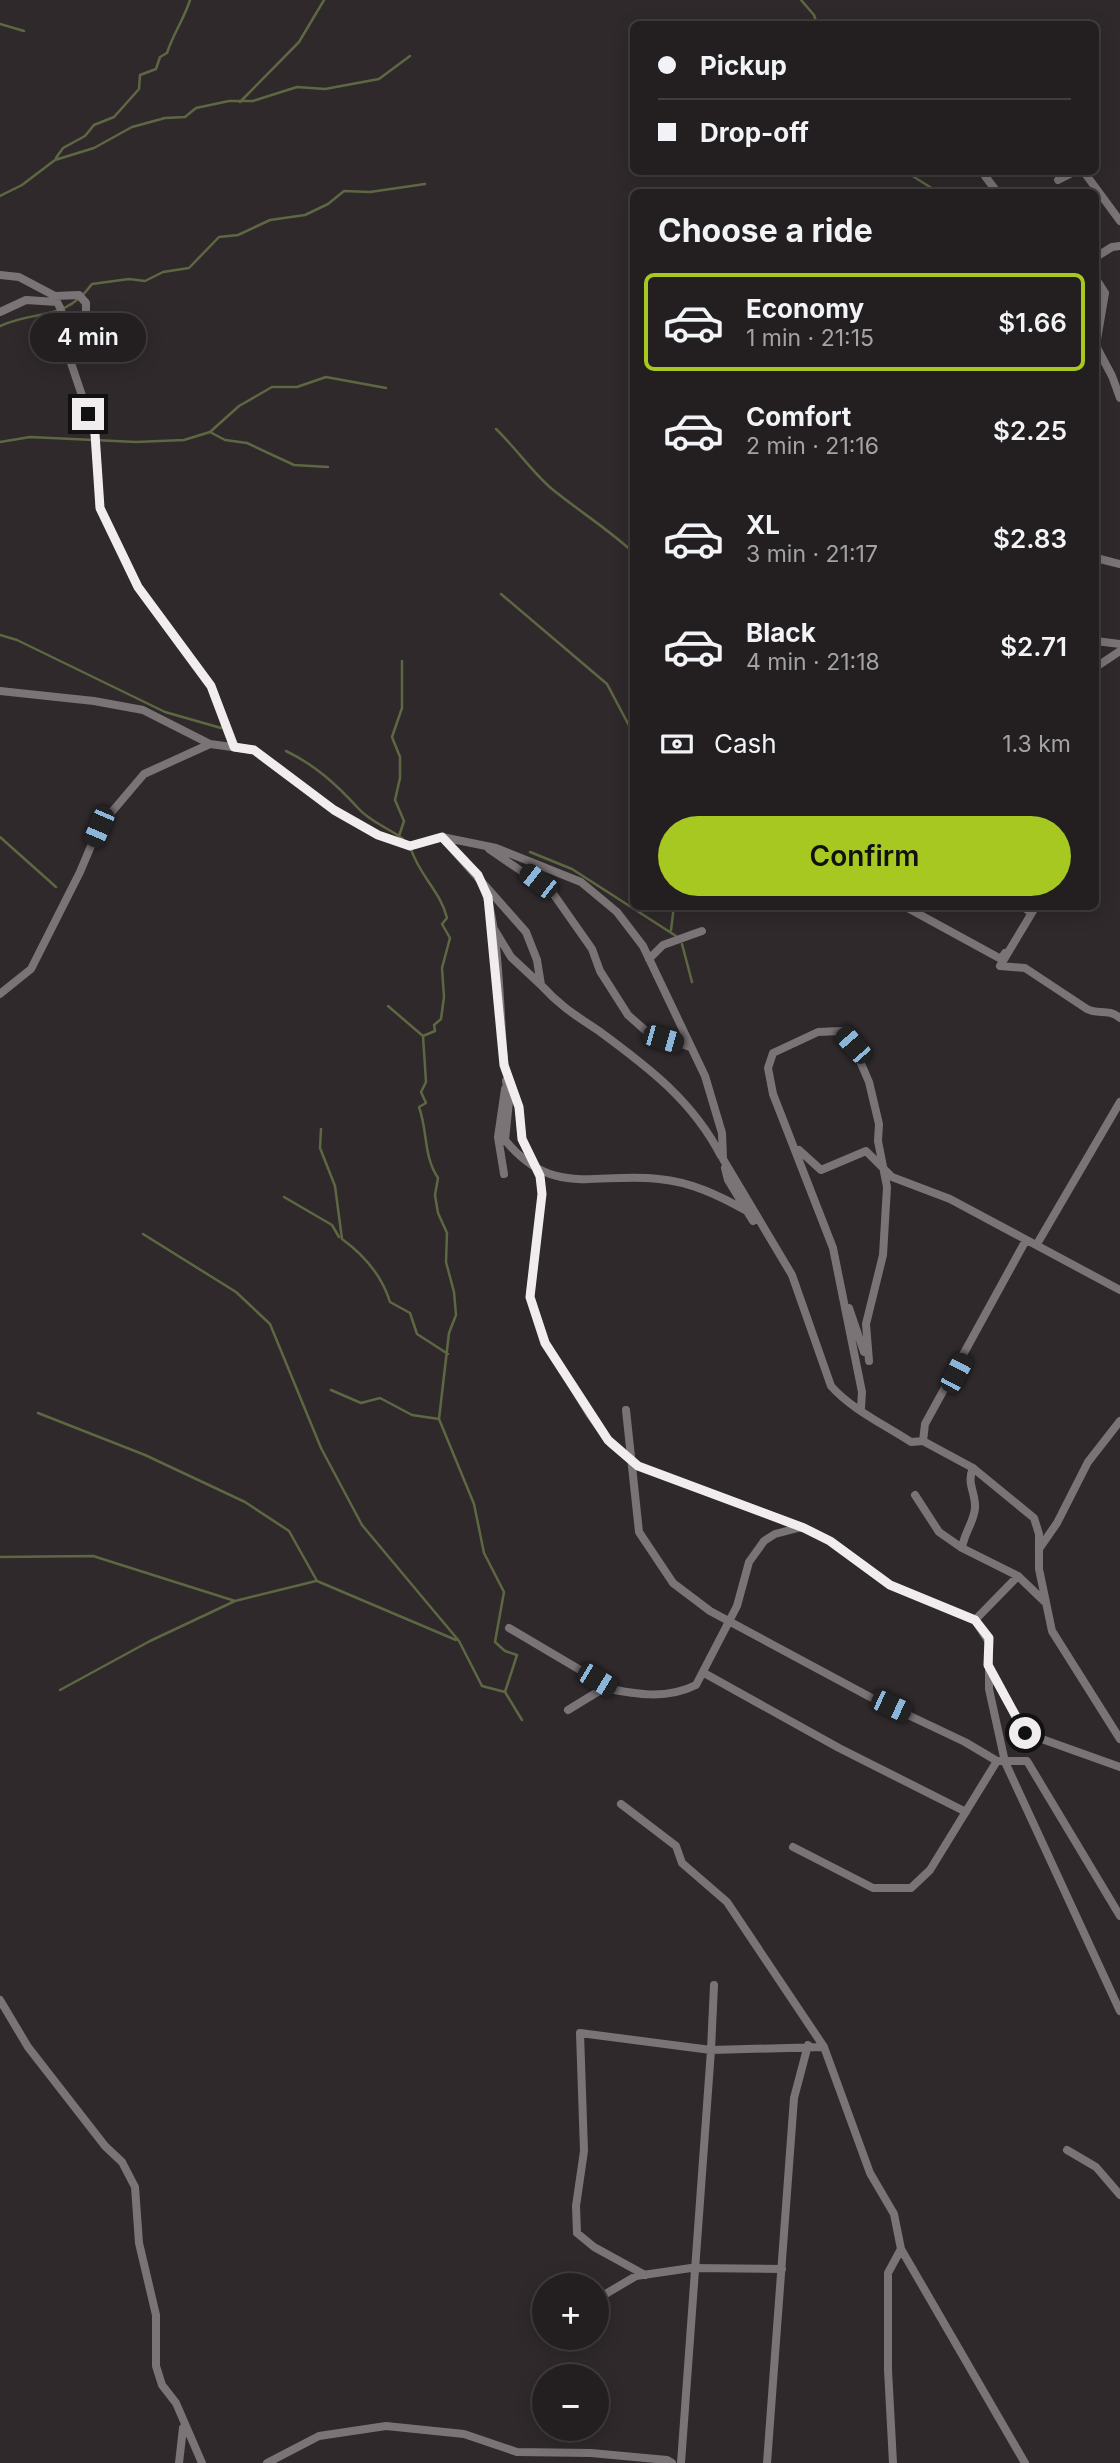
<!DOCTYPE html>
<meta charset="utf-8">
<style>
:root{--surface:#231f20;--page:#2f2c2d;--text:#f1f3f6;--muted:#a3a2a5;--line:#403d3e;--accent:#a6c821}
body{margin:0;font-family:Inter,sans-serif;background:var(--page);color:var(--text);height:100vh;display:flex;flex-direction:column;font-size:26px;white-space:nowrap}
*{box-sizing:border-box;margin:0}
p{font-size:23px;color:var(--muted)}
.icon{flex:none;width:38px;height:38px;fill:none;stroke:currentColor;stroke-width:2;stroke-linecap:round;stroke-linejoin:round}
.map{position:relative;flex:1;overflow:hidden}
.panel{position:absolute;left:630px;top:189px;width:469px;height:721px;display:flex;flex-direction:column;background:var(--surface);border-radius:10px;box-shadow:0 4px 18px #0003,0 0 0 2px var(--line)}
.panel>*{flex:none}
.banner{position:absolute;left:630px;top:21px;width:469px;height:154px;border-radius:10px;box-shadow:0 4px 18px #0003,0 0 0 2px var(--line);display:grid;align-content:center;height:154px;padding:0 28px;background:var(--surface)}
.controls{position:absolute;left:532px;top:2273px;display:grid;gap:14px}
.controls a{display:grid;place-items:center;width:77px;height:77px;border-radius:50%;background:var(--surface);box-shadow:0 4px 18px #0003,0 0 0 2px var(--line);font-size:35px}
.end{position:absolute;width:32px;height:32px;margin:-16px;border:9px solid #f1edee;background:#111;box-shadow:0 0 0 4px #111}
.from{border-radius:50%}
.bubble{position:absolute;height:49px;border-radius:24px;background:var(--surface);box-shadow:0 4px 18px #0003,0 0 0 2px var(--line);font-size:23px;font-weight:600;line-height:49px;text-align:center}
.car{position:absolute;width:21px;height:42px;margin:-21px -10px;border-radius:9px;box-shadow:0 0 5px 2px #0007;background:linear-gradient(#222 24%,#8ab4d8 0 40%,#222 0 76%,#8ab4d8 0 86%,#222 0)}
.banner b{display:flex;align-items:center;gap:24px;height:66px;font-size:26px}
.banner b+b{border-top:2px solid var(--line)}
.banner i{width:18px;height:18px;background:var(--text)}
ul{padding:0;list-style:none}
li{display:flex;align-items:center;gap:21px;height:98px;margin:0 14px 10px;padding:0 14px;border:4px solid transparent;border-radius:10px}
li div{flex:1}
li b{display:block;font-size:26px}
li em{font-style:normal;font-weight:600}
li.current{border-color:var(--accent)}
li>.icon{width:63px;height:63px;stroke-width:1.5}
h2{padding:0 28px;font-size:32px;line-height:84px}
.pay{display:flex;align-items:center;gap:18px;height:77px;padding:0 28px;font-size:26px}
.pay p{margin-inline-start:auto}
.primary-button{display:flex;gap:14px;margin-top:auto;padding:14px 28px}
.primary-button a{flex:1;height:80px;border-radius:42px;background:var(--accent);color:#111;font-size:28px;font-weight:600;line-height:80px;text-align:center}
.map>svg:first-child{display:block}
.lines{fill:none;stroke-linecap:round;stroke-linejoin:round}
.stream{stroke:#5d6843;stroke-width:2.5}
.street{stroke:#7b7476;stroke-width:8}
.route{stroke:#f1edee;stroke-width:9}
</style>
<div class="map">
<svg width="1120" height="2463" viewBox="0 0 1120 2463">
<rect width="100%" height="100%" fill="#2f292b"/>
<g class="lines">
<!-- stream -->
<path class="stream" d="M 801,0 L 814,15 L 817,24
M 0,24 L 24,31
M 240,102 L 299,42 L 324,0
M 56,158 L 63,148 L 85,136 L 94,125 L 114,117 L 139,89 L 140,75 L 156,69 L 160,57 L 167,53 C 173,34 184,19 190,0
M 906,172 L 938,192
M 0,196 L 22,185 L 55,160 L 94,148 L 132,127 L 165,118 L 185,117 L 196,108 L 229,101 L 253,101 L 297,87 L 325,89 L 379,79 L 410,56
M 0,326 C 38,309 64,322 92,284 L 129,279 L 145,281 L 163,272 L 189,268 L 219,237 L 238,235 L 270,220 L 305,215 L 328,204 L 344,191 L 370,192 L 425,184
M 496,429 C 515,447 533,473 552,489 C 579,511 608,529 634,553
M 210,432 L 225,440 L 247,443 L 294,465 L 328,467
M 0,442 L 30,437 L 136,442 L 184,440 L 210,432 L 239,406 L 272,387 L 297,387 L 326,377 L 386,388
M 501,594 L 607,684 L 634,735
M 0,635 L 17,640 L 165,712 L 221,728
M 286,751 C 315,765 336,784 358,808 C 370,822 389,828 403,839
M 399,836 L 404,821 L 395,800 L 400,778 L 400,757 L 392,737 L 402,708 L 402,661
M 0,837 L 56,887
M 411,849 C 419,875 441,892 447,918 L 442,924 L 450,938 L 442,968 L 444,997 L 441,1019 L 434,1025 L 435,1031 L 423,1036
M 530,852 L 572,869 L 676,936
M 671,930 L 674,906
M 682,944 L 692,982
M 388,1006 L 423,1036 L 426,1082 L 421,1092 L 426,1103 L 419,1107 C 428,1132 423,1155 438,1178 L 435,1195 L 438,1213 L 447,1233 L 446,1262 L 454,1292 L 456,1315 L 449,1333 L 439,1419
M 321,1129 L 320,1148 L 335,1186 L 342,1239 C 364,1255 382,1276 390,1302 L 410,1313 L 417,1334 L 448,1354
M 284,1197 L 332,1225 L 339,1237
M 143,1234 L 236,1292 L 270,1324 L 321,1448 L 362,1525 L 459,1641 L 482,1686 L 505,1692 L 522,1720
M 331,1390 L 361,1403 L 380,1398 L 412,1415 L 439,1419 L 474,1504 L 484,1553 L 504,1592 L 495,1642 L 505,1651 L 517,1655 L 505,1692
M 38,1413 L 145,1455 L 245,1502 L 289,1531 L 317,1581 L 456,1640
M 0,1557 L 93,1556 L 235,1601 L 316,1581
M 60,1690 L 150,1641 L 235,1601"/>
<!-- street -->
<path class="street" d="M 1084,172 L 1120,221
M 985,176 L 997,192
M 1058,180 L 1074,172
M 1096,257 L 1112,247 L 1120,246
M 0,275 L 19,277 L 55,296 L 79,295 L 86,303 L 86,311 L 73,341 L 70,360 L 95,434 L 100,508 L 138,587 L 211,686 L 235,747
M 1096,279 L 1105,293 L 1096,345
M 0,312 L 26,300 L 57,302 C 67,317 63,336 70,353
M 1096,346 L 1112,376 L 1120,398
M 1096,558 L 1120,564
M 1096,641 L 1120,644
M 1096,667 L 1120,651
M 0,691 L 94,701 L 143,710 L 210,744
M 442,837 L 496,848 L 581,882 L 617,912 L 643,946 L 705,1076 L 722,1133 L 723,1159 L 792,1275 L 831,1386 C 851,1409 885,1425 911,1442 L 923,1441 L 973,1468 L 1034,1518 L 1039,1534 L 1039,1569 L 1052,1631 L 1120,1739
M 489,849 L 552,892 L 592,949 L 600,971 L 628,1015 L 646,1031 L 690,1047
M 482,884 C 501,925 499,1020 505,1069
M 904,906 L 1001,959 L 1005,953
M 1022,906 L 1029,911 L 1032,906
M 1036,906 L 1000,966 L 1025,968 L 1087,1009 C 1098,1015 1108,1008 1120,1018
M 649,959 L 663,945 L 702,931
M 541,985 C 561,1007 575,1015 599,1031 C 648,1067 693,1101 721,1156
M 0,994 L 31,969 L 80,872 L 99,827 L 144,774 L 210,744 L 254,750 L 334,810 L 378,835 L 410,846 L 442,837 L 526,932 L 537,960 L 541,985 L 511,957 L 491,924
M 504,1065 L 519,1107 L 522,1139 L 540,1176 L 542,1194 L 530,1297 L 546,1343 L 590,1415 L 611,1444 L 638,1466 L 802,1527
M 506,1081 L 509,1101 L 505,1140 C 554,1200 597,1171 659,1179 C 691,1182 718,1195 745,1210
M 799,1150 L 821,1170 L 866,1151 L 892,1177 L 950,1199 L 1120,1290
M 725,1168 L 728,1180 L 753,1221
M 504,1174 L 498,1137 L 505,1089
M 1037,1244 L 1120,1102
M 849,1308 L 864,1352
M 861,1408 L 862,1392 L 833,1248 L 773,1094 L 768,1068 L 773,1053 L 818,1032 L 841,1031 L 853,1045 L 869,1082 L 879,1124 L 878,1141 L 887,1187 L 883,1255 L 866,1324 L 869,1361
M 626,1410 L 639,1532 L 673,1583 L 710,1611 L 870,1697 L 965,1742 L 997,1761 L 1027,1761 L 1120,1916
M 923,1441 L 925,1424 L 1026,1240
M 915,1495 L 939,1532 L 962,1548 L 1018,1576 L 1044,1601
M 962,1548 C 964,1533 974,1522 975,1508 C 976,1492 966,1484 973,1468
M 1039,1549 L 1057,1523 L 1088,1462 L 1120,1421
M 1018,1576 L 975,1620 L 989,1642 L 989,1689 L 1005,1762 L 1120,2011
M 509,1628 L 609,1687
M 989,1668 L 1025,1733 L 1120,1767
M 704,1673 L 839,1748 L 966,1812
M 568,1710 L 604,1688 C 635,1694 666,1700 696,1685 L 737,1606 L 749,1562 L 764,1541 L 775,1534 L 802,1527 L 830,1541 L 890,1585 L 975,1620
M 621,1804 L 676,1846 L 682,1863 L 727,1902 L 824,2047
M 793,1847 L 873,1888 L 911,1888 L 930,1870 L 997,1761
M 0,2000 L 28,2047 L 105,2146 L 122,2162 L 135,2187 L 139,2243 L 156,2315 L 156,2366 L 162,2385 L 176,2403 L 202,2463
M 1067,2150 L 1096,2167 L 1120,2195
M 645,2275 L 594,2247 L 577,2233 L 576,2206 L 584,2151 L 580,2033 L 711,2050 L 714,1985
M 597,2299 L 636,2276 L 691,2268 L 782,2269
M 179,2463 L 183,2428
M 267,2463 L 319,2436 L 386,2426 L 464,2434 L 517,2452 L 591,2453 L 667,2460 L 672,2463
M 681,2463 L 711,2050 L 824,2047 L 870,2173 L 894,2214 L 901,2249 L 1025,2463
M 767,2463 L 794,2098 L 808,2045
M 893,2463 L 888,2370 L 888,2273 L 901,2249"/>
</g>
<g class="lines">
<!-- route -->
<path class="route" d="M 88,414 L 95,434 L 100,508 L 138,587 L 211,686 L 234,747 L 254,750 L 334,810 L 378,835 L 410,846 L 442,837 L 478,875 L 488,897 L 504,1065 L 519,1107 L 522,1139 L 540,1176 L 542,1194 L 530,1297 L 545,1343 L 608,1440 L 638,1466 L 804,1528 L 830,1541 L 890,1585 L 975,1620 L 989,1638 L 988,1665 L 1025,1733"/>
</g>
</svg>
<div class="controls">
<a>+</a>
<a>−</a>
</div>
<i class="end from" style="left:1025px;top:1733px"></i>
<i class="end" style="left:88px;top:414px"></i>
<div class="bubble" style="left:30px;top:313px;width:116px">4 min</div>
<i class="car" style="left:99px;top:827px;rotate:203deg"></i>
<i class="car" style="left:538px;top:881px;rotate:308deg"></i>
<i class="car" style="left:663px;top:1039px;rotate:106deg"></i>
<i class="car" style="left:853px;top:1045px;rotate:319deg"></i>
<i class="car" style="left:956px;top:1373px;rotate:28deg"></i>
<i class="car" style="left:597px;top:1680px;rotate:121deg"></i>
<i class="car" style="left:891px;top:1706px;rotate:115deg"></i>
<div class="banner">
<b><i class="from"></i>Pickup</b>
<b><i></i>Drop-off</b>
</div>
<section class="panel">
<h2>Choose a ride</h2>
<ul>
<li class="current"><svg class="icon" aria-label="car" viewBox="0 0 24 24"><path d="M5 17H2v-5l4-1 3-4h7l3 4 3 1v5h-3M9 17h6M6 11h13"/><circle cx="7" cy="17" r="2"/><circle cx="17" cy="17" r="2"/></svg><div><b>Economy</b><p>1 min · 21:15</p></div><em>$1.66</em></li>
<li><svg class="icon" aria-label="car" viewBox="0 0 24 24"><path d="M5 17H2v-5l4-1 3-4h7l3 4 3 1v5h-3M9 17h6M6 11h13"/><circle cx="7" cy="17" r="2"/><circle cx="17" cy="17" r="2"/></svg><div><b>Comfort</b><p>2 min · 21:16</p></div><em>$2.25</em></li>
<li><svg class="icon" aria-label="car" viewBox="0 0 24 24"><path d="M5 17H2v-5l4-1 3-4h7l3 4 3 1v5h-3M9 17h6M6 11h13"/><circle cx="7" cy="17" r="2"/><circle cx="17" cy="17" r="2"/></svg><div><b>XL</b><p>3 min · 21:17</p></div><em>$2.83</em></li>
<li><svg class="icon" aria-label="car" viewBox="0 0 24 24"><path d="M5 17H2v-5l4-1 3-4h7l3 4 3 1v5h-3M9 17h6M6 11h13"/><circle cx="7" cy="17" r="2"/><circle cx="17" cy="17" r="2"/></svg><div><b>Black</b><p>4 min · 21:18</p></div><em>$2.71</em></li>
</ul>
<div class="pay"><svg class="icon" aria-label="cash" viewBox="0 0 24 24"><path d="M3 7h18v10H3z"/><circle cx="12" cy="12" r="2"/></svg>Cash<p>1.3 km</p></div>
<div class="primary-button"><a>Confirm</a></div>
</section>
</div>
